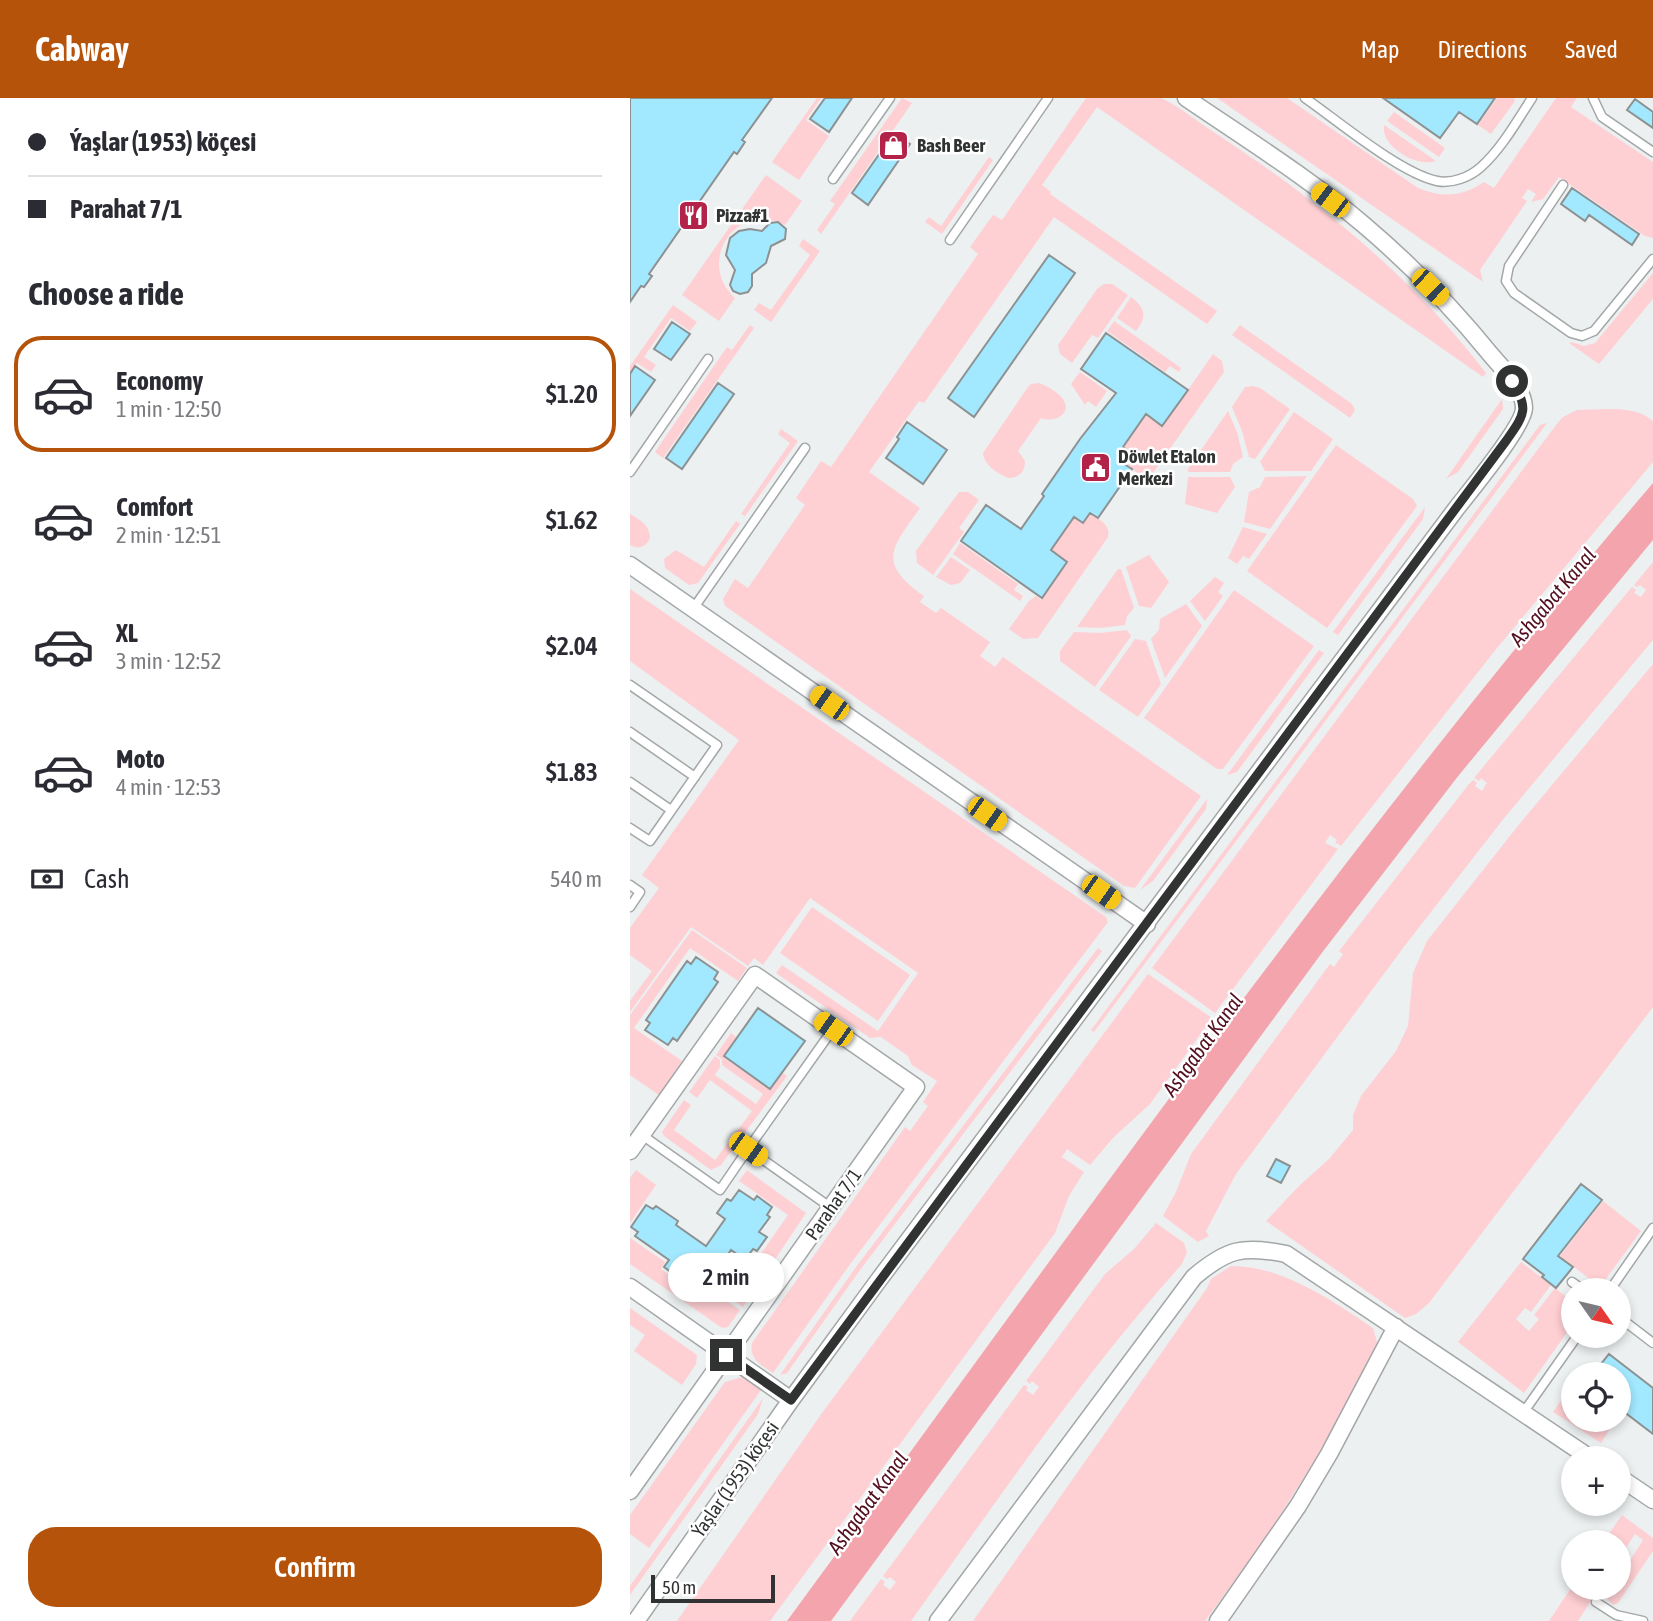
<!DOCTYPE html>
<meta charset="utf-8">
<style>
:root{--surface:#fff;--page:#f2f2f3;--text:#2b2b33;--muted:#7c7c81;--line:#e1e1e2;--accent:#b45309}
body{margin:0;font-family:"Asap Condensed",sans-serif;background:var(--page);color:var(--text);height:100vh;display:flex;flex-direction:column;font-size:26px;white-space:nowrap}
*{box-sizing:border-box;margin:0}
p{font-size:23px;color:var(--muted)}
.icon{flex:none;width:38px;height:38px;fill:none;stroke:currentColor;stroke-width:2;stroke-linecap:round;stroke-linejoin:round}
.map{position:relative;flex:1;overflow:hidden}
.side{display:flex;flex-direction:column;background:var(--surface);width:630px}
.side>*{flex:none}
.guide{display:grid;align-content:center;height:154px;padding:0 28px;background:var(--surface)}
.needle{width:46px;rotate:124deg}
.controls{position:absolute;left:931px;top:1180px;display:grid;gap:14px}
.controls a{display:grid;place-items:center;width:70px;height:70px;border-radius:50%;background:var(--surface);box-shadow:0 4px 10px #0003;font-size:35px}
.scale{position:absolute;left:21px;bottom:18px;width:124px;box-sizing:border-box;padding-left:7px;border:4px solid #313333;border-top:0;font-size:19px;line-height:24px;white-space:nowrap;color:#313333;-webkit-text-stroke:5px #fff;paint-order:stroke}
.end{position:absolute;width:32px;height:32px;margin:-16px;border:9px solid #313333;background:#fff;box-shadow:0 0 0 4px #fff}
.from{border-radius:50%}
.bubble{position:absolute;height:49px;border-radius:24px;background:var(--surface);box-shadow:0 4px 10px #0003;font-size:23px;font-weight:600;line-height:49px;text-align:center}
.car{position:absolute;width:21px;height:42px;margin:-21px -10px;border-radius:9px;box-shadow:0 0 5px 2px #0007;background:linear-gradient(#f5c518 24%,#345 0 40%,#f5c518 0 76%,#345 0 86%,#f5c518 0)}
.guide b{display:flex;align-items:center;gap:24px;height:66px;font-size:26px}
.guide b+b{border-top:2px solid var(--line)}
.guide i{width:18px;height:18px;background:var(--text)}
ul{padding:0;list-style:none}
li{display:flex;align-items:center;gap:21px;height:116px;margin:0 14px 10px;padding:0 14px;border:4px solid transparent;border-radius:28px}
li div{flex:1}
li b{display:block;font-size:26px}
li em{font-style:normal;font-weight:600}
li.active{border-color:var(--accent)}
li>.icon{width:63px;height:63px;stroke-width:1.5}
h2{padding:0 28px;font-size:32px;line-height:84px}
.pay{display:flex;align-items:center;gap:18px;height:77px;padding:0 28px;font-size:26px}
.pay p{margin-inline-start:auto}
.cta{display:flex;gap:14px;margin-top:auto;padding:14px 28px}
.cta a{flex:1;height:80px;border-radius:28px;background:var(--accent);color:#fff;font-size:28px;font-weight:600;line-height:80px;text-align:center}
header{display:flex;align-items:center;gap:42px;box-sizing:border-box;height:98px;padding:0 35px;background:var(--accent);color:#fff}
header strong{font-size:33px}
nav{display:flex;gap:38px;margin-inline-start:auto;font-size:24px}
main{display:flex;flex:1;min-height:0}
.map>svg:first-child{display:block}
.green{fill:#fecfd3}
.water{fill:#f4a4ad}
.building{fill:#a2e8fe;stroke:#8d9192;stroke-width:2}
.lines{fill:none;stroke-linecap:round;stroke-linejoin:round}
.service-casing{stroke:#a3a7a8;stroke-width:11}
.minor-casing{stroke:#a3a7a8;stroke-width:19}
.service{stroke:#fff;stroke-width:8}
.minor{stroke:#fff;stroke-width:16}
.route{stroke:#313333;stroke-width:9}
.labels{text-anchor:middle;stroke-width:5;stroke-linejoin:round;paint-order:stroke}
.poi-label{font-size:19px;font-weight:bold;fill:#313333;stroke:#fff;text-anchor:start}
.street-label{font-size:19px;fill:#313333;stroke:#fff}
.water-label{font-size:21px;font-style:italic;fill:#530e1f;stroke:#fff}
</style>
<header>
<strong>Cabway</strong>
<nav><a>Map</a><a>Directions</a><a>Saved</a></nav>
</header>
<main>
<section class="side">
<div class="guide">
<b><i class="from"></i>Ýaşlar (1953) köçesi</b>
<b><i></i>Parahat 7/1</b>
</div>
<h2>Choose a ride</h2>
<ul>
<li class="active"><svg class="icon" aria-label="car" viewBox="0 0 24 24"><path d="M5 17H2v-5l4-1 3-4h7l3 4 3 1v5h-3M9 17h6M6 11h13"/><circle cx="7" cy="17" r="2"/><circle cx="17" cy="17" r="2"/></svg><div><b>Economy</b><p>1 min · 12:50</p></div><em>$1.20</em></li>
<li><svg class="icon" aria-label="car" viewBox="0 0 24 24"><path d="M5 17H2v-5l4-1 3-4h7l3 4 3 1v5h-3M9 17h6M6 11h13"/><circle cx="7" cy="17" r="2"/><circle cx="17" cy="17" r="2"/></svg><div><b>Comfort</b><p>2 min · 12:51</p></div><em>$1.62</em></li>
<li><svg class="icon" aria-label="car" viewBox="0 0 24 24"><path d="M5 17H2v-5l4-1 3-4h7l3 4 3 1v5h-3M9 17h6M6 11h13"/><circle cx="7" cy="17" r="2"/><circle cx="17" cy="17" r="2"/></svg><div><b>XL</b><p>3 min · 12:52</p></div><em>$2.04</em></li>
<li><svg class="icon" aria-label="car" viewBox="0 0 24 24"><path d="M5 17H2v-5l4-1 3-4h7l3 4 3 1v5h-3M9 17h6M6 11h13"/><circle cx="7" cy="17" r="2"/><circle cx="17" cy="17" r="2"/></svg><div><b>Moto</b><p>4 min · 12:53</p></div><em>$1.83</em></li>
</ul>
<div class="pay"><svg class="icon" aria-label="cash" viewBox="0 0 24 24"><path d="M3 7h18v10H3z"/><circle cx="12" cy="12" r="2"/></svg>Cash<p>540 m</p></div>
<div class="cta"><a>Confirm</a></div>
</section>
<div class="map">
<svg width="1023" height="1523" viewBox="0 0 1023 1523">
<rect width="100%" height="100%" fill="#ecf0f1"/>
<!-- green -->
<path class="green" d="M 187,0 L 191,0 L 176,22 L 199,38 L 169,82 L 142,64 Z
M 272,0 L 282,5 L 191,136 L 187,132 L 205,106 L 200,103 Z
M 456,0 C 471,0 519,0 531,0 C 542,4 573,27 585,35 C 686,101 782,178 856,275 L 853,279 L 467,9 L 412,87 L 421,94 L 420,96 L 587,213 L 577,226 L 424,119 L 294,305 L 289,303 L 239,374 L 290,410 C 262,450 246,464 294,498 L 290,504 L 306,515 L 311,510 L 360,544 L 350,558 L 365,569 L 373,559 L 571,698 L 505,790 L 494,788 L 95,508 L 93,501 L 105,481 L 118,490 L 175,407 L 166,400 L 191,363 L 201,369 L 348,156 L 340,149 L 363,117 L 372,122 Z
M 587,0 L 657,0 L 788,90 C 813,100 832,99 854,84 L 864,90 L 926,0 L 947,0 L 941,9 L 1023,64 L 1023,140 L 1015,138 L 929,79 L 913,101 L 901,104 L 906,96 L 898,91 L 892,100 L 897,103 L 850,172 L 853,184 Z
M 867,0 L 884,0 L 885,3 L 861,36 L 848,27 Z
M 764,14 L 815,50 L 809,59 L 757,23 Z
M 754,27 L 806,63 C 787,70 750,48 754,27 Z
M 359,59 L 363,62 L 312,136 L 295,124 L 299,119 L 311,128 Z
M 136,77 L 172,103 L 155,127 C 107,102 65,163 105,200 L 89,223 L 52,197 Z
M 173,141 L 190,153 L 141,224 L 124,212 L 129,205 L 141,212 L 180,157 L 169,148 Z
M 1023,175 L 1023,201 L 969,266 L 939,245 L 941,244 L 954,248 L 965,245 Z
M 474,186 L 482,186 L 498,197 L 468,240 L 462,237 L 442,265 L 430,256 L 428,247 L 467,191 Z
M 501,199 C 516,210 517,219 506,233 L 487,220 Z
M 43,207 L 67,224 L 60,233 L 41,220 L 14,259 L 26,267 L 21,274 L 7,265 L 0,274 L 0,268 Z
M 484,223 L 551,270 L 549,274 L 540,268 L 535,274 L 477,233 Z
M 120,227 L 124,230 L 33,360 L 25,354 L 97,249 L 102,252 Z
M 610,227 L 722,306 L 725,312 L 720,320 L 602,237 Z
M 583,256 L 592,263 L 594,274 L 523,375 C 512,382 504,372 495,365 L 502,355 L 494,349 L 516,317 L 533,328 Z
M 450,274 L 477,293 L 466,309 L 458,303 L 455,307 L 441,286 Z
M 409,285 C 417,288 428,294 433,301 C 443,317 423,325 411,320 L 388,353 L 395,363 C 395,374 389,380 378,380 C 367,375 354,367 353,355 L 398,289 L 401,286 Z
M 622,288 L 630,290 L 660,311 L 625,361 L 619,359 L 612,333 L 602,309 L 615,289 Z
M 872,301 L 873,311 L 828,374 L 816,381 Z
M 947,312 C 971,312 1004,306 1023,323 L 1023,364 L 867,550 L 711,748 L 705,744 L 707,742 L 700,737 L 695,745 L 708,751 L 585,915 L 522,870 L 926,327 L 933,319 Z
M 598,313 L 607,334 L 613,359 L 603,366 L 600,374 L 558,374 L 558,371 Z
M 664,314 L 703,341 L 681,373 L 635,373 L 630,364 Z
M 917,325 L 464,934 L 461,932 L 910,327 Z
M 151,331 L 168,343 L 115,418 L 111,416 L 160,345 L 148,336 Z
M 706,347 L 783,401 L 787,408 L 697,530 L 617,473 Z
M 677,378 L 640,431 L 614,424 L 619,394 L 630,389 L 635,379 Z
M 558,379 L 600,379 L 605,389 L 587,415 L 555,406 Z
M 329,394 L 338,394 L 349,402 L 329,430 L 334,434 L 303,477 L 287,465 L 286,453 Z
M 795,409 L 793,421 L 708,537 L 703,534 Z
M 460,415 C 469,422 481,426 478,439 L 408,540 L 393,541 L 379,531 L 399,503 L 406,498 L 411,502 L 438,464 L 421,452 L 444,420 L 453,425 Z
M 0,416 C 10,422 20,427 20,440 C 16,449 9,452 0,447 Z
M 106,423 L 110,426 L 68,485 L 59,487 L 35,470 L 34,461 L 46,452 L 74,469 Z
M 613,429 L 637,436 L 619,461 L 613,458 L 607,466 L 598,460 Z
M 330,445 L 388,486 L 384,492 L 393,498 L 390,503 L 323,456 Z
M 519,457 L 539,484 L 521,510 L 509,508 L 496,469 Z
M 321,459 L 340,472 L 330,485 L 321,487 L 306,479 Z
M 1023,464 L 1023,542 L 875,719 L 776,846 L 606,1076 L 576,1133 L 579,1138 L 568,1144 L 533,1118 L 546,1094 L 561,1056 L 700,866 L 704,869 L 713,856 L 709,853 L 839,686 L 843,682 L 847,685 L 845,688 L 852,693 L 857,685 L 851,680 L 849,683 L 844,680 L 1002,489 L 1006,492 L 1004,495 L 1011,499 L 1016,492 L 1010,487 L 1007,489 L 1004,487 Z
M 488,471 L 491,471 L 504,510 L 497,518 L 495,527 L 470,530 L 447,529 Z
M 585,479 L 594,485 L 588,494 L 593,498 L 575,523 L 560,503 Z
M 0,491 L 476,819 L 478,824 L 221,1165 L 143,1275 C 131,1267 119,1261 122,1245 L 275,1029 L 280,1033 L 298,1008 L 293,1004 L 307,983 L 282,967 L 278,958 L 251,939 L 240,940 L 146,875 L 152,867 L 248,933 L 288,875 L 180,800 L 133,867 L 124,860 L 118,868 L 61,829 L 0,914 L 0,903 L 22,873 L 0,857 L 0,830 L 29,790 L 12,777 L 109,642 L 0,563 Z
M 604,492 L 684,548 L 593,671 L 587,671 L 514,620 Z
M 556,506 L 572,528 L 535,580 L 521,541 L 529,532 L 530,521 Z
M 497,532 L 501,538 L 465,589 L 430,563 L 430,553 L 444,534 L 470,535 Z
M 505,541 L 516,543 L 531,586 L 508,619 L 469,592 Z
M 689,552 L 694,555 L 607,674 L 597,677 Z
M 1023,566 L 1023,909 L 799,1205 L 786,1216 L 775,1220 L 636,1123 L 669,1088 L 699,1061 L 723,1032 L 723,1017 L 731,998 L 766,953 L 778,928 L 783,875 L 797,843 L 887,729 Z
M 577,701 L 576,711 L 523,783 L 510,792 Z
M 182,809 L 280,877 L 248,923 L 150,855 Z
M 62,832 L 117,870 L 108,883 L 60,850 L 4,930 L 52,963 L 29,997 L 0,977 L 0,917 Z
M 468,850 L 472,853 L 230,1172 L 157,1275 L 150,1277 L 226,1169 Z
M 518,876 L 582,920 L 520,1006 L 483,1040 L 460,1067 L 437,1051 L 432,1059 L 454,1074 L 439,1098 L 425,1135 L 140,1523 L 47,1523 L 192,1315 Z
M 101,935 L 106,939 L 93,959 L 140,992 L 153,975 L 157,978 L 91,1067 L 81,1072 L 34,1038 L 32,1034 L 54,1002 L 61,1007 L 44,1032 L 85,1062 L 122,1013 L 80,982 L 67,1000 L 59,994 L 85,958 L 90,962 L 90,969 L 85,977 L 126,1006 L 133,996 L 92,967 L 92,961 L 86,957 Z
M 6,1072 L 26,1087 L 0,1125 L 0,1080 Z
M 117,1072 L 176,1115 L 134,1178 L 121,1170 L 158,1117 L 109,1083 Z
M 973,1103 L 1011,1133 L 970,1189 L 930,1158 Z
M 526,1125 L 554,1145 L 557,1154 L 552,1166 C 452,1278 368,1401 281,1523 L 220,1523 L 251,1481 L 255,1484 L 253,1487 L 260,1492 L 266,1484 L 260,1479 L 257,1481 L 253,1478 L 394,1287 L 398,1289 L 396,1292 L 403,1297 L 409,1289 L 402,1283 L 400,1286 L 396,1283 L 475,1176 L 504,1151 Z
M 0,1140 L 35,1164 L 31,1171 L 54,1188 L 58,1183 L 82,1200 L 85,1195 L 110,1212 L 98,1229 L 92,1230 L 0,1166 Z
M 891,1164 L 921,1187 L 901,1214 L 895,1210 L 886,1221 L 899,1233 L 909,1221 L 904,1217 L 925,1190 L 943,1204 L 943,1226 L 894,1295 L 828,1244 Z
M 601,1168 C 653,1168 701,1202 743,1230 L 747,1244 L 745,1253 L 689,1356 L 630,1448 L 575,1523 L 343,1523 L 577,1190 L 581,1181 Z
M 110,1173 L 128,1186 L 113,1209 L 88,1192 L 97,1178 L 104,1182 Z
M 0,1210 L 67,1257 L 66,1266 L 52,1287 L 4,1253 L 15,1237 L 0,1227 Z
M 112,1279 L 131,1292 L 19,1450 L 0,1436 L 0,1417 L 95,1284 Z
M 943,1285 L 943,1321 L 986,1321 L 971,1345 L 923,1314 Z
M 133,1300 L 128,1316 L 0,1497 L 0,1488 Z
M 992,1417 L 1023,1440 L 1023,1453 L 988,1505 L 983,1507 L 978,1502 L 978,1498 L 983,1489 L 989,1489 L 989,1480 L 1013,1442 L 1005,1436 L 989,1461 L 989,1444 L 973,1444 Z
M 943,1487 L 943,1489 L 970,1489 L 948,1523 L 919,1523 Z"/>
<!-- water -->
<path class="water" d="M 1023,385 L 1023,442 L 829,677 L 694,852 L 201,1523 L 157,1523 C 439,1139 713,748 1023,385 Z"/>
<!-- building -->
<path class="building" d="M 0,0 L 142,0 L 112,42 L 115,44 L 107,56 L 104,54 L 19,176 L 22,178 L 14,189 L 11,188 L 0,204 Z
M 195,0 L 222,0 L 199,34 L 180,21 Z
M 753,0 L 865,0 L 847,26 L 829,14 L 810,40 Z
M 1005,1 L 1023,14 L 1023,30 L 997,12 Z
M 264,35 L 280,46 L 238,107 L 222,95 Z
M 942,90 L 1009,136 L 1002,147 L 959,117 L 955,123 L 931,106 Z
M 148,124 L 156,131 L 155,141 L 141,148 L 136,165 L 122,176 L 122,188 L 118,194 L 110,196 L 103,193 L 100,187 L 105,172 L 96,157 L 100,140 L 109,133 L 120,131 L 132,133 L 140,125 Z
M 419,157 L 445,175 L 344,319 L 318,300 Z
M 42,224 L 60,236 L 41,262 L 24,251 Z
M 476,235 L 558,292 L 532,328 L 516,316 L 493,349 L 501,355 L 494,366 L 502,371 L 468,420 L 460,415 L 453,425 L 444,419 L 421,452 L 437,464 L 412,500 L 331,443 L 356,407 L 391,431 L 414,398 L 412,396 L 450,341 L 486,295 L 451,271 Z
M 5,268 L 25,282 L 0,318 L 0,276 Z
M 88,285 L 104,296 L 52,371 L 36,360 Z
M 277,324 L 317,352 L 293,386 L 256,360 L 269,341 L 267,339 Z
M 66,859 L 88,874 L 84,881 L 88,884 L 47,943 L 43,940 L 38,947 L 15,932 L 20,925 L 16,922 L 57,863 L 61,866 Z
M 128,910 L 175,943 L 140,991 L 94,958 Z
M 646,1061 L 660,1068 L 651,1085 L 637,1078 Z
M 951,1086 L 972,1102 L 928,1158 L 943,1169 L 926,1190 L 912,1179 L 914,1177 L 893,1161 Z
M 109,1092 L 124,1102 L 127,1098 L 142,1109 L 137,1117 L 140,1119 L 129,1134 L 137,1139 L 127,1153 L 123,1151 L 115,1162 L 101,1152 L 87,1172 L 91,1175 L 80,1190 L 73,1185 L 70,1189 L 56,1179 L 53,1183 L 34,1169 L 39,1162 L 5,1138 L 8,1134 L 1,1129 L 16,1107 L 23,1111 L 26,1108 L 48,1123 L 46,1127 L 76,1148 L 95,1121 L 87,1115 L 97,1101 L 101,1103 Z
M 979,1256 L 1023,1290 L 1023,1336 L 989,1310 L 989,1276 L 963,1276 Z"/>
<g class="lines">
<defs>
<path id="service" d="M 675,0 C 708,23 770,75 807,83 C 822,86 840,79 851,69 C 872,50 887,23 902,0
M 963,0 L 972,19 L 1023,54
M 203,81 L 260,0
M 933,87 L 879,168 L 876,183 L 884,195 L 941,235 L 952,238 L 964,233 L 1023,161
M 320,142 L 418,0
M 0,374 L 78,261
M 63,511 L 175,350
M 0,587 L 87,647 L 20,743 L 0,730
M 0,634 L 65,679
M 0,684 L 41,712
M 0,787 L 10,794 L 0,809
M 12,1037 L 90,1092 L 118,1051
M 200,1109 L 118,1051 L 203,931
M 942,1184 L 953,1192
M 980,1192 L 1023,1130
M 989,1219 L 1023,1245
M 893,1315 L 948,1237
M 966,1504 L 986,1517 L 1013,1523"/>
<path id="minor" d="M 0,467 L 517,826
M 0,1053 L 125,877 L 286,989 L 0,1393
M 0,1189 L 161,1302
M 989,1379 L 1023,1402
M 6,1523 L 161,1302 L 248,1183 L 826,411 C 839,394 894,328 894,310 C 894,291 873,271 861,257 C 823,210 780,166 734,127 C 679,80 616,41 556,0
M 308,1523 L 564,1179 C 597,1151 613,1147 656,1156 L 960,1360
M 588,1523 L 668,1408 L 699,1356 L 766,1229"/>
</defs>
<!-- service casing -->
<use href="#service" class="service-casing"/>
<!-- minor casing -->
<use href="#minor" class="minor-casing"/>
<!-- service -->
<use href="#service" class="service"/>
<!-- minor -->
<use href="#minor" class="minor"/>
</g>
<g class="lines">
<!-- route -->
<path class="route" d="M 96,1257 L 161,1302 L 876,343 C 894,317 900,311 882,283"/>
</g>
<!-- icons -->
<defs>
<symbol id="shop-square" viewBox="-11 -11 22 22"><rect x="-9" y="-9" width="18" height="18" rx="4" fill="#b32249" stroke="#fff"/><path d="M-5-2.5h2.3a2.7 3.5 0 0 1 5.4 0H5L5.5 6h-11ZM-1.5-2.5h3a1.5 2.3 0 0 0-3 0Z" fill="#fff"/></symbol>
<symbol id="restaurant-square" viewBox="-11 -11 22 22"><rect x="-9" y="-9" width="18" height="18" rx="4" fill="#b32249" stroke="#fff"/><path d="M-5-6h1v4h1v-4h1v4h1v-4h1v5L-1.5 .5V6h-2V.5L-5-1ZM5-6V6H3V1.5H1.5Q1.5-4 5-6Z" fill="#fff"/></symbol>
<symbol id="civic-square" viewBox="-11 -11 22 22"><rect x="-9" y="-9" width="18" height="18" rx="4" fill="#b32249" stroke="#fff"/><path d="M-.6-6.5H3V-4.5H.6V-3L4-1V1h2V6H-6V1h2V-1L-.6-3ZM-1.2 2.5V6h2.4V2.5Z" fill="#fff"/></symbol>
</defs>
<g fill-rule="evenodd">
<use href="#shop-square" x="246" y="30" width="35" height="35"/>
<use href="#restaurant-square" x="46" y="100" width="35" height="35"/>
<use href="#civic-square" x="448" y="352" width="35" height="35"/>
</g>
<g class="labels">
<!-- poi labels -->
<g class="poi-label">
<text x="287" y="54">Bash Beer</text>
<text x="86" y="124">Pizza#1</text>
<text x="488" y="365">Döwlet Etalon<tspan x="488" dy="22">Merkezi</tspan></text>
</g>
<!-- street labels -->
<g class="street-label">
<text transform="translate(203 1106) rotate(-55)" y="7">Parahat 7/1</text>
<text transform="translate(105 1381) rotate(-55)" y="7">Ýaşlar (1953) köçesi</text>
</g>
<!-- water labels -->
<g class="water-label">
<text transform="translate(923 499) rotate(-50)" y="7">Ashgabat Kanal</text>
<text transform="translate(573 947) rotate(-54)" y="7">Ashgabat Kanal</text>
<text transform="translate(238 1405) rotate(-54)" y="7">Ashgabat Kanal</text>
</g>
</g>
</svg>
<div class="controls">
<a><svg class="needle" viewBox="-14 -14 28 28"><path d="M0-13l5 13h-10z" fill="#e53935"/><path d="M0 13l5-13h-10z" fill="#7c7c81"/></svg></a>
<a><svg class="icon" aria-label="locate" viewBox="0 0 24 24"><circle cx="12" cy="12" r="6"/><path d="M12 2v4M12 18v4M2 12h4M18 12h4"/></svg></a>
<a>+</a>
<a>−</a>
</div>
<div class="scale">50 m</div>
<i class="end from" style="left:882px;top:283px"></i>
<i class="end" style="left:96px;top:1257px"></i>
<div class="bubble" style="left:38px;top:1155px;width:116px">2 min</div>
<i class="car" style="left:700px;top:102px;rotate:307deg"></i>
<i class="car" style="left:800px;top:189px;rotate:134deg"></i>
<i class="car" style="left:199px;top:605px;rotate:305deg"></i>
<i class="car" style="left:357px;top:716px;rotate:125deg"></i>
<i class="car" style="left:471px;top:794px;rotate:125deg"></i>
<i class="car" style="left:203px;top:931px;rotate:305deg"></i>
<i class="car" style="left:118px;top:1051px;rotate:125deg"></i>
</div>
</main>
